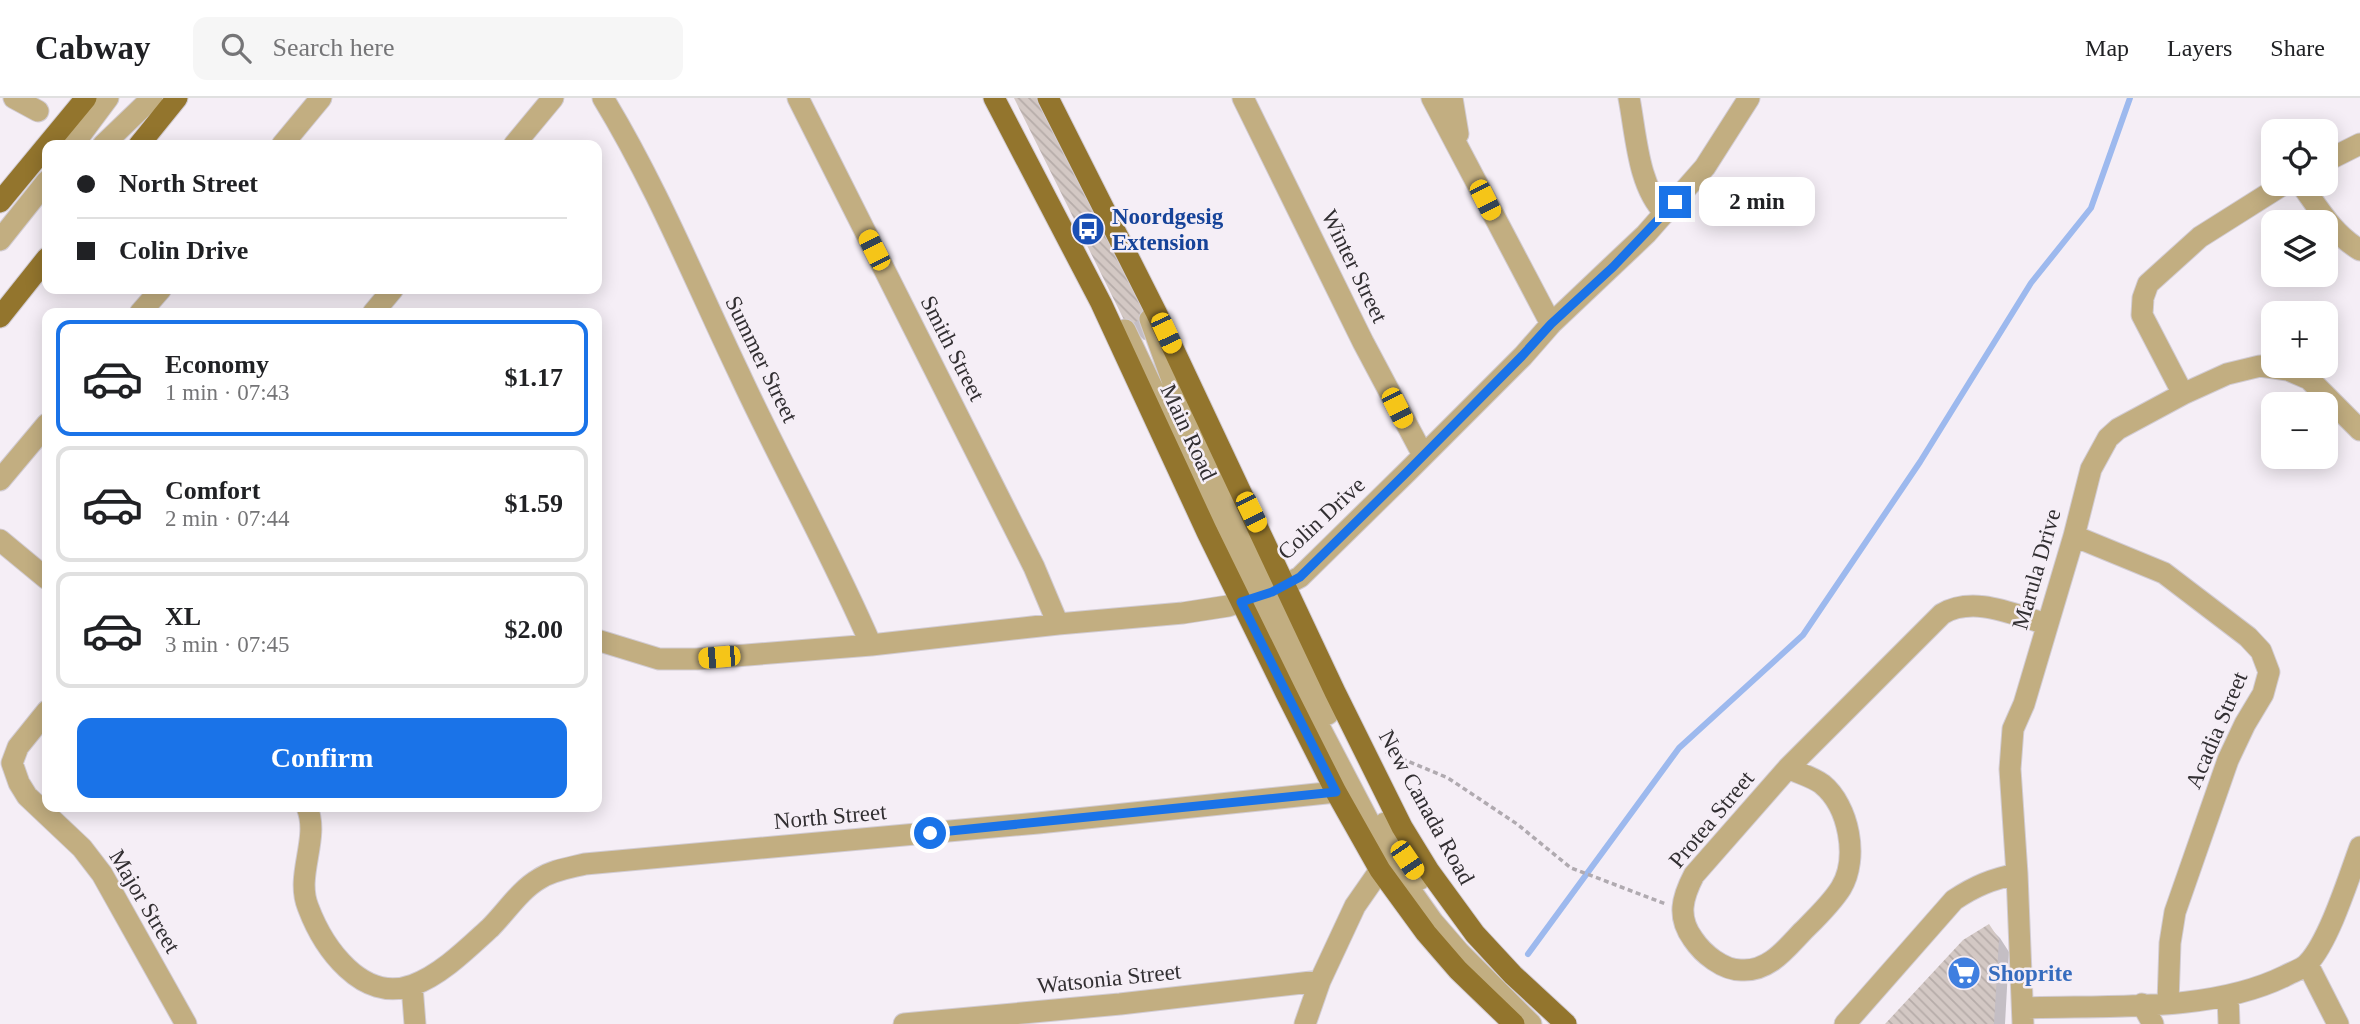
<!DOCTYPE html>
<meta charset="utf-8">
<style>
:root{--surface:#fff;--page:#f6f6f6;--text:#202124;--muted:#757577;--line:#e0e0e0;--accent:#1a73e8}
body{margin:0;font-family:Georgia,serif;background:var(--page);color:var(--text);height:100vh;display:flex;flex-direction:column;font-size:26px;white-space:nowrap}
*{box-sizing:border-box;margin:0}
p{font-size:23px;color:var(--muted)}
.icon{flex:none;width:38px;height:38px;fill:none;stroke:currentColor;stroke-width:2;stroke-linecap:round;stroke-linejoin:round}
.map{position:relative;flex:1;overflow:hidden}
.sheet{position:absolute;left:42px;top:210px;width:560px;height:504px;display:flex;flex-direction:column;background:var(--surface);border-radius:14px;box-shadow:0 4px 18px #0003}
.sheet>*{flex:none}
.guide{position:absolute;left:42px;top:42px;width:560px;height:154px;border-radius:14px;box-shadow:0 4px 18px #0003;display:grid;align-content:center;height:154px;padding:0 35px;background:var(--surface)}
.tools{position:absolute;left:2261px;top:21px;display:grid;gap:14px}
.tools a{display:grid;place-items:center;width:77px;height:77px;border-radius:14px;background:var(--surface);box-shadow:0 4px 18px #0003;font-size:35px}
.end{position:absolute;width:32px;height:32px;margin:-16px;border:9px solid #1a73e8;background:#fff;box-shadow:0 0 0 4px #fff}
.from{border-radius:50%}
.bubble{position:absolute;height:49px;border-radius:14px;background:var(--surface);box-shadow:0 4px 18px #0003;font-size:23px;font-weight:700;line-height:49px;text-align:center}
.car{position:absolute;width:21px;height:42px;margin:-21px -10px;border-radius:9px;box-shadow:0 0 5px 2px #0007;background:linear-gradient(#f5c518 24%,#345 0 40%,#f5c518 0 76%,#345 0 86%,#f5c518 0)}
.guide b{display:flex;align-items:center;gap:24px;height:66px;font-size:26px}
.guide b+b{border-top:2px solid var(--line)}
.guide i{width:18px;height:18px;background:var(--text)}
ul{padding:12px 0 0;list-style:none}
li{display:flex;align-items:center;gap:21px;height:116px;margin:0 14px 10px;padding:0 21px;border:4px solid var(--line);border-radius:14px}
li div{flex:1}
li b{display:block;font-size:26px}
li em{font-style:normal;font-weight:700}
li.on{border-color:var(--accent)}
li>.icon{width:63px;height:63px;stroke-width:1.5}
.action{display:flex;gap:14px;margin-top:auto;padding:14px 35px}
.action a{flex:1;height:80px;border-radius:14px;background:var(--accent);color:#fff;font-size:28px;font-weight:700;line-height:80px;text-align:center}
header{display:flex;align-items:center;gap:42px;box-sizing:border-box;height:98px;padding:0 35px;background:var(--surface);border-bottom:2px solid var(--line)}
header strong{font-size:33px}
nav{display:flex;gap:38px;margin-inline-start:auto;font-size:24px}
.search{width:490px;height:63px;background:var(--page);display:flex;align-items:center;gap:18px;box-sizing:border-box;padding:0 24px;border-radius:14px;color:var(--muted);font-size:26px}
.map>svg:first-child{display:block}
.shadow{fill:#0003}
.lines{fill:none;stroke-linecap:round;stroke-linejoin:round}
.stream{stroke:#9db9ee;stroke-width:6}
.building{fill:url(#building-back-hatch)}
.minor-casing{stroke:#d2ccd3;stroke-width:23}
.major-casing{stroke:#d2ccd3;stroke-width:23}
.path{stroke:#b0aab0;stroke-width:3.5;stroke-dasharray:5 3.5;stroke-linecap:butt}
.minor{stroke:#c2ae81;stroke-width:21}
.major{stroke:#93752d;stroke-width:21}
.route{stroke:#1a73e8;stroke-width:9}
.labels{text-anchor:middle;stroke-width:5;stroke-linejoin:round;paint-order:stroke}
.transit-label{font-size:23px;font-weight:bold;fill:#164399;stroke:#f5eef6;text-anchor:start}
.street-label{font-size:23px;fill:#322f32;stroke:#f5eef6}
.shop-label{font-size:23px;font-weight:bold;fill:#366cbe;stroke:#f5eef6;text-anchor:start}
</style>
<header>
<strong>Cabway</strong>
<div class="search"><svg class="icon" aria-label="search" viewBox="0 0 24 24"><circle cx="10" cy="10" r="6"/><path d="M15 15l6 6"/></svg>Search here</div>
<nav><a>Map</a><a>Layers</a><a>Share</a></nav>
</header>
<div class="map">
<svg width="2360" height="926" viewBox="0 0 2360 926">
<defs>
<pattern id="building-back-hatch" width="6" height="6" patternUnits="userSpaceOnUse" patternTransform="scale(1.75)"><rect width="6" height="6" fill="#d3c8c4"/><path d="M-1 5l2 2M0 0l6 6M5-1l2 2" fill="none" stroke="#b6aca9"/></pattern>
</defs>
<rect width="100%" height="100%" fill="#f5eef6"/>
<!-- shadow -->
<path class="shadow" d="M 1016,0 L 1162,234 L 1144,242 L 1129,227 Z
M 1989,829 L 2000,840 L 2009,854 L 2005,926 L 1888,926 Z"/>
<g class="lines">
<!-- stream -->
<path class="stream" d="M 1528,856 L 1679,650 L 1803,537 L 1920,364 L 2031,185 L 2091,110 L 2130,0"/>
</g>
<!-- building -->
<path class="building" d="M 1014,0 L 1038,0 L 1148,218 L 1127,228 Z
M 1989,826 L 1999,841 L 1994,926 L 1885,926 L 1963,842 Z"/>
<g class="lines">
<defs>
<path id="minor" d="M 14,0 L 38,13
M 603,0 C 656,87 695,183 739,275 C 781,366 831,454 871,547
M 798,0 L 1034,469 L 1058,526
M 1243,0 L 1363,244 L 1423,357
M 1432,0 L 1551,226
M 1452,0 L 1458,36
M 1629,0 C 1636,36 1638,89 1665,115
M 73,47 L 108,0
M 103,47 L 152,0
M 282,47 L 321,0
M 514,47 L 553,0
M 2326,63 L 2360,46
M 2301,86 C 2319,111 2333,136 2360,152
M 0,142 L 47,83
M 140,215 L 161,191
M 373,215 L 393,191
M 1150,221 L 1184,315 L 1272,494 L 1328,616
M 1125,232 L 1252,500 L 1389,762 L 1433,824 L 1459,854 L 1531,926
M 2183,296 L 2142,217 L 2143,200 L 2148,186 L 2200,139 L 2284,86
M 0,382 L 47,326
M 2074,438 L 2164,475 L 2248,539 L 2261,553 L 2269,574 L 2263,596 L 2245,626 L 2228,662 L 2175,814 L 2170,845 L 2168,905
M 0,442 L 47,481
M 597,542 L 659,561 L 697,561 L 871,547 L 1058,526 L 1183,515 L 1228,508 L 1272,494 L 1300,479 L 1407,374 L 1523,258 L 1551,226 L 1646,136 L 1705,69 L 1749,0
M 47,613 L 18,649 L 12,665 L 19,685 L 27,698 L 82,750 L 102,776 L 186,926
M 1788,670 C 1798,675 1813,679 1822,686 C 1849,708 1859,760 1841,790 C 1831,806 1815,821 1802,834 C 1785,852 1768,874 1741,872 C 1723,872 1703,856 1693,841 C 1677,819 1682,800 1694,777 Z
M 1788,670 L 1942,516 C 1974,497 2014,517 2047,526
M 307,709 C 320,741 295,777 308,809 C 323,849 362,906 413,887 C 441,877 468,850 490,830 C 506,814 520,792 539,781 C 553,772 569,770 585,766 L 1038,725 L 1336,694
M 1385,725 L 1420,781
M 2308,867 L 2338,926
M 412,888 L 415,926
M 2228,898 L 2229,926
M 2142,906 L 2153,926
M 2023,910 C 2106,907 2210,915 2285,878 C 2292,874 2303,871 2308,865 C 2329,843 2349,779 2360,749
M 904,926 L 1120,906 L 1320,883
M 1305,926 L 1320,883 L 1355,808 L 1380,772
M 1845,926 L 1954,802 C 1975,788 1992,781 2017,776
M 2023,926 L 2017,776 L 2010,671 L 2013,631 L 2024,606 L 2074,438 L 2091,371 L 2108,340 L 2118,331 L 2183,296 L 2227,276 L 2260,268 L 2288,272 L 2309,281 L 2360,332"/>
<path id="major" d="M 994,0 L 1101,205 L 1207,434 L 1286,595 L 1336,694 L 1380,772 L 1426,835 L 1458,872 L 1514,926
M 1048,0 L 1156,214 L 1335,594 L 1402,729 L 1429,773 L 1475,836 L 1513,877 L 1566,926
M 139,47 L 177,0
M 0,104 L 86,0
M 0,219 L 47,160"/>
</defs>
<!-- minor casing -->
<use href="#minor" class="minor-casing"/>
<!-- major casing -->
<use href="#major" class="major-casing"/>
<!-- path -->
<path class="path" d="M 1386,654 L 1448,680 L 1517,726 L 1571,770 L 1666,806"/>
<!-- minor -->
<use href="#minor" class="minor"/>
<!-- major -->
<use href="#major" class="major"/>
</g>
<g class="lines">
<!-- route -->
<path class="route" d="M 930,735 L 1336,694 L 1241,504 L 1272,494 L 1300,479 L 1407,374 L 1522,258 L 1551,226 L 1613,169 L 1675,104"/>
</g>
<!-- icons -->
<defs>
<symbol id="bus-disc" viewBox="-11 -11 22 22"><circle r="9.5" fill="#1a4fb4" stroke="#f5eef6"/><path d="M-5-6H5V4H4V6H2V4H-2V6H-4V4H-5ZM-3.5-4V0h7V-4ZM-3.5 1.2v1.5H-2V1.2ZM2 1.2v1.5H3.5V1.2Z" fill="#fff"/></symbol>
<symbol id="supermarket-disc" viewBox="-11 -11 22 22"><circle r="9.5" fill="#3f7fe0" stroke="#f5eef6"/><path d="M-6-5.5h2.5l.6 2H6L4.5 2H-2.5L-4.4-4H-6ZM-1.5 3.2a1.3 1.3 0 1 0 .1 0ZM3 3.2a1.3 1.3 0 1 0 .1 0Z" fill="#fff"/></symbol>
</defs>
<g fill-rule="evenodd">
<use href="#bus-disc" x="1069" y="112" width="38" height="38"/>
<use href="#supermarket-disc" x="1945" y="856" width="38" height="38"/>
</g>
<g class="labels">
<!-- transit labels -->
<g class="transit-label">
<text x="1112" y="126">Noordgesig<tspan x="1112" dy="26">Extension</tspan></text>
</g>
<!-- street labels -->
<g class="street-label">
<text transform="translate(1355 168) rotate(64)" y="8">Winter Street</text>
<text transform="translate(953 250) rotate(63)" y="8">Smith Street</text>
<text transform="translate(762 261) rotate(64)" y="8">Summer Street</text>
<text transform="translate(1189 334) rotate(65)" y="8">Main Road</text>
<text transform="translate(1321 420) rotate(-43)" y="8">Colin Drive</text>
<text transform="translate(2036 471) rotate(-74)" y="8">Marula Drive</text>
<text transform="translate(2216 632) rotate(-67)" y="8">Acadia Street</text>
<text transform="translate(1427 709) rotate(61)" y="8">New Canada Road</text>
<text transform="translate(830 718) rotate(-5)" y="8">North Street</text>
<text transform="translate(1711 721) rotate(-50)" y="8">Protea Street</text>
<text transform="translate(145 803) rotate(59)" y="8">Major Street</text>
<text transform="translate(1109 880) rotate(-6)" y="8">Watsonia Street</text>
</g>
<!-- shop labels -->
<g class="shop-label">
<text x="1988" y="883">Shoprite</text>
</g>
</g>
</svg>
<div class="tools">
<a><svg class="icon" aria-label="locate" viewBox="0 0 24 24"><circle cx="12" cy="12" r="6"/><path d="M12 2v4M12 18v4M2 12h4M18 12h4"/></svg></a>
<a><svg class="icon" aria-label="layers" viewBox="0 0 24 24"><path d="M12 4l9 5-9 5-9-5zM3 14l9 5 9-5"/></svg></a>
<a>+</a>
<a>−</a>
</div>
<i class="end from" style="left:930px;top:735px"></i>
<i class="end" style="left:1675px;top:104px"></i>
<div class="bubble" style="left:1699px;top:79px;width:116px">2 min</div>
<i class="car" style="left:1485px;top:102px;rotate:153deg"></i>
<i class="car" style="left:874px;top:152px;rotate:333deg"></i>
<i class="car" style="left:1166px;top:235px;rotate:155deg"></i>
<i class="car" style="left:1397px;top:310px;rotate:153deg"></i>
<i class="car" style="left:1251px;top:414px;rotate:154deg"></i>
<i class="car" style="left:719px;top:559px;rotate:265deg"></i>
<i class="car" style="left:1407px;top:762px;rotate:146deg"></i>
<div class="guide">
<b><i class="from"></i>North Street</b>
<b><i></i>Colin Drive</b>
</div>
<section class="sheet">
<ul>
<li class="on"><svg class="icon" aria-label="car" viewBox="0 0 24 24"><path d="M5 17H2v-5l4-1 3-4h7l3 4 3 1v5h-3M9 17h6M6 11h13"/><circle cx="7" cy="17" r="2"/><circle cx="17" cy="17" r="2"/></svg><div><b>Economy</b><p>1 min · 07:43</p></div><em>$1.17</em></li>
<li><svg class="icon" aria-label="car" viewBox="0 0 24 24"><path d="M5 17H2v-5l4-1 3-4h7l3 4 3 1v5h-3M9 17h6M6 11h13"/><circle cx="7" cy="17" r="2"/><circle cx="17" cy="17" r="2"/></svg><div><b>Comfort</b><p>2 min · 07:44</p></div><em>$1.59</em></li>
<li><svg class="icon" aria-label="car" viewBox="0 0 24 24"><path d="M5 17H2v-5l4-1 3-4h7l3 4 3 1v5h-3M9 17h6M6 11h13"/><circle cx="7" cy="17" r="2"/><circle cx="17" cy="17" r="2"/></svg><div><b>XL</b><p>3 min · 07:45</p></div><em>$2.00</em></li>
</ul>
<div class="action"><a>Confirm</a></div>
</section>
</div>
